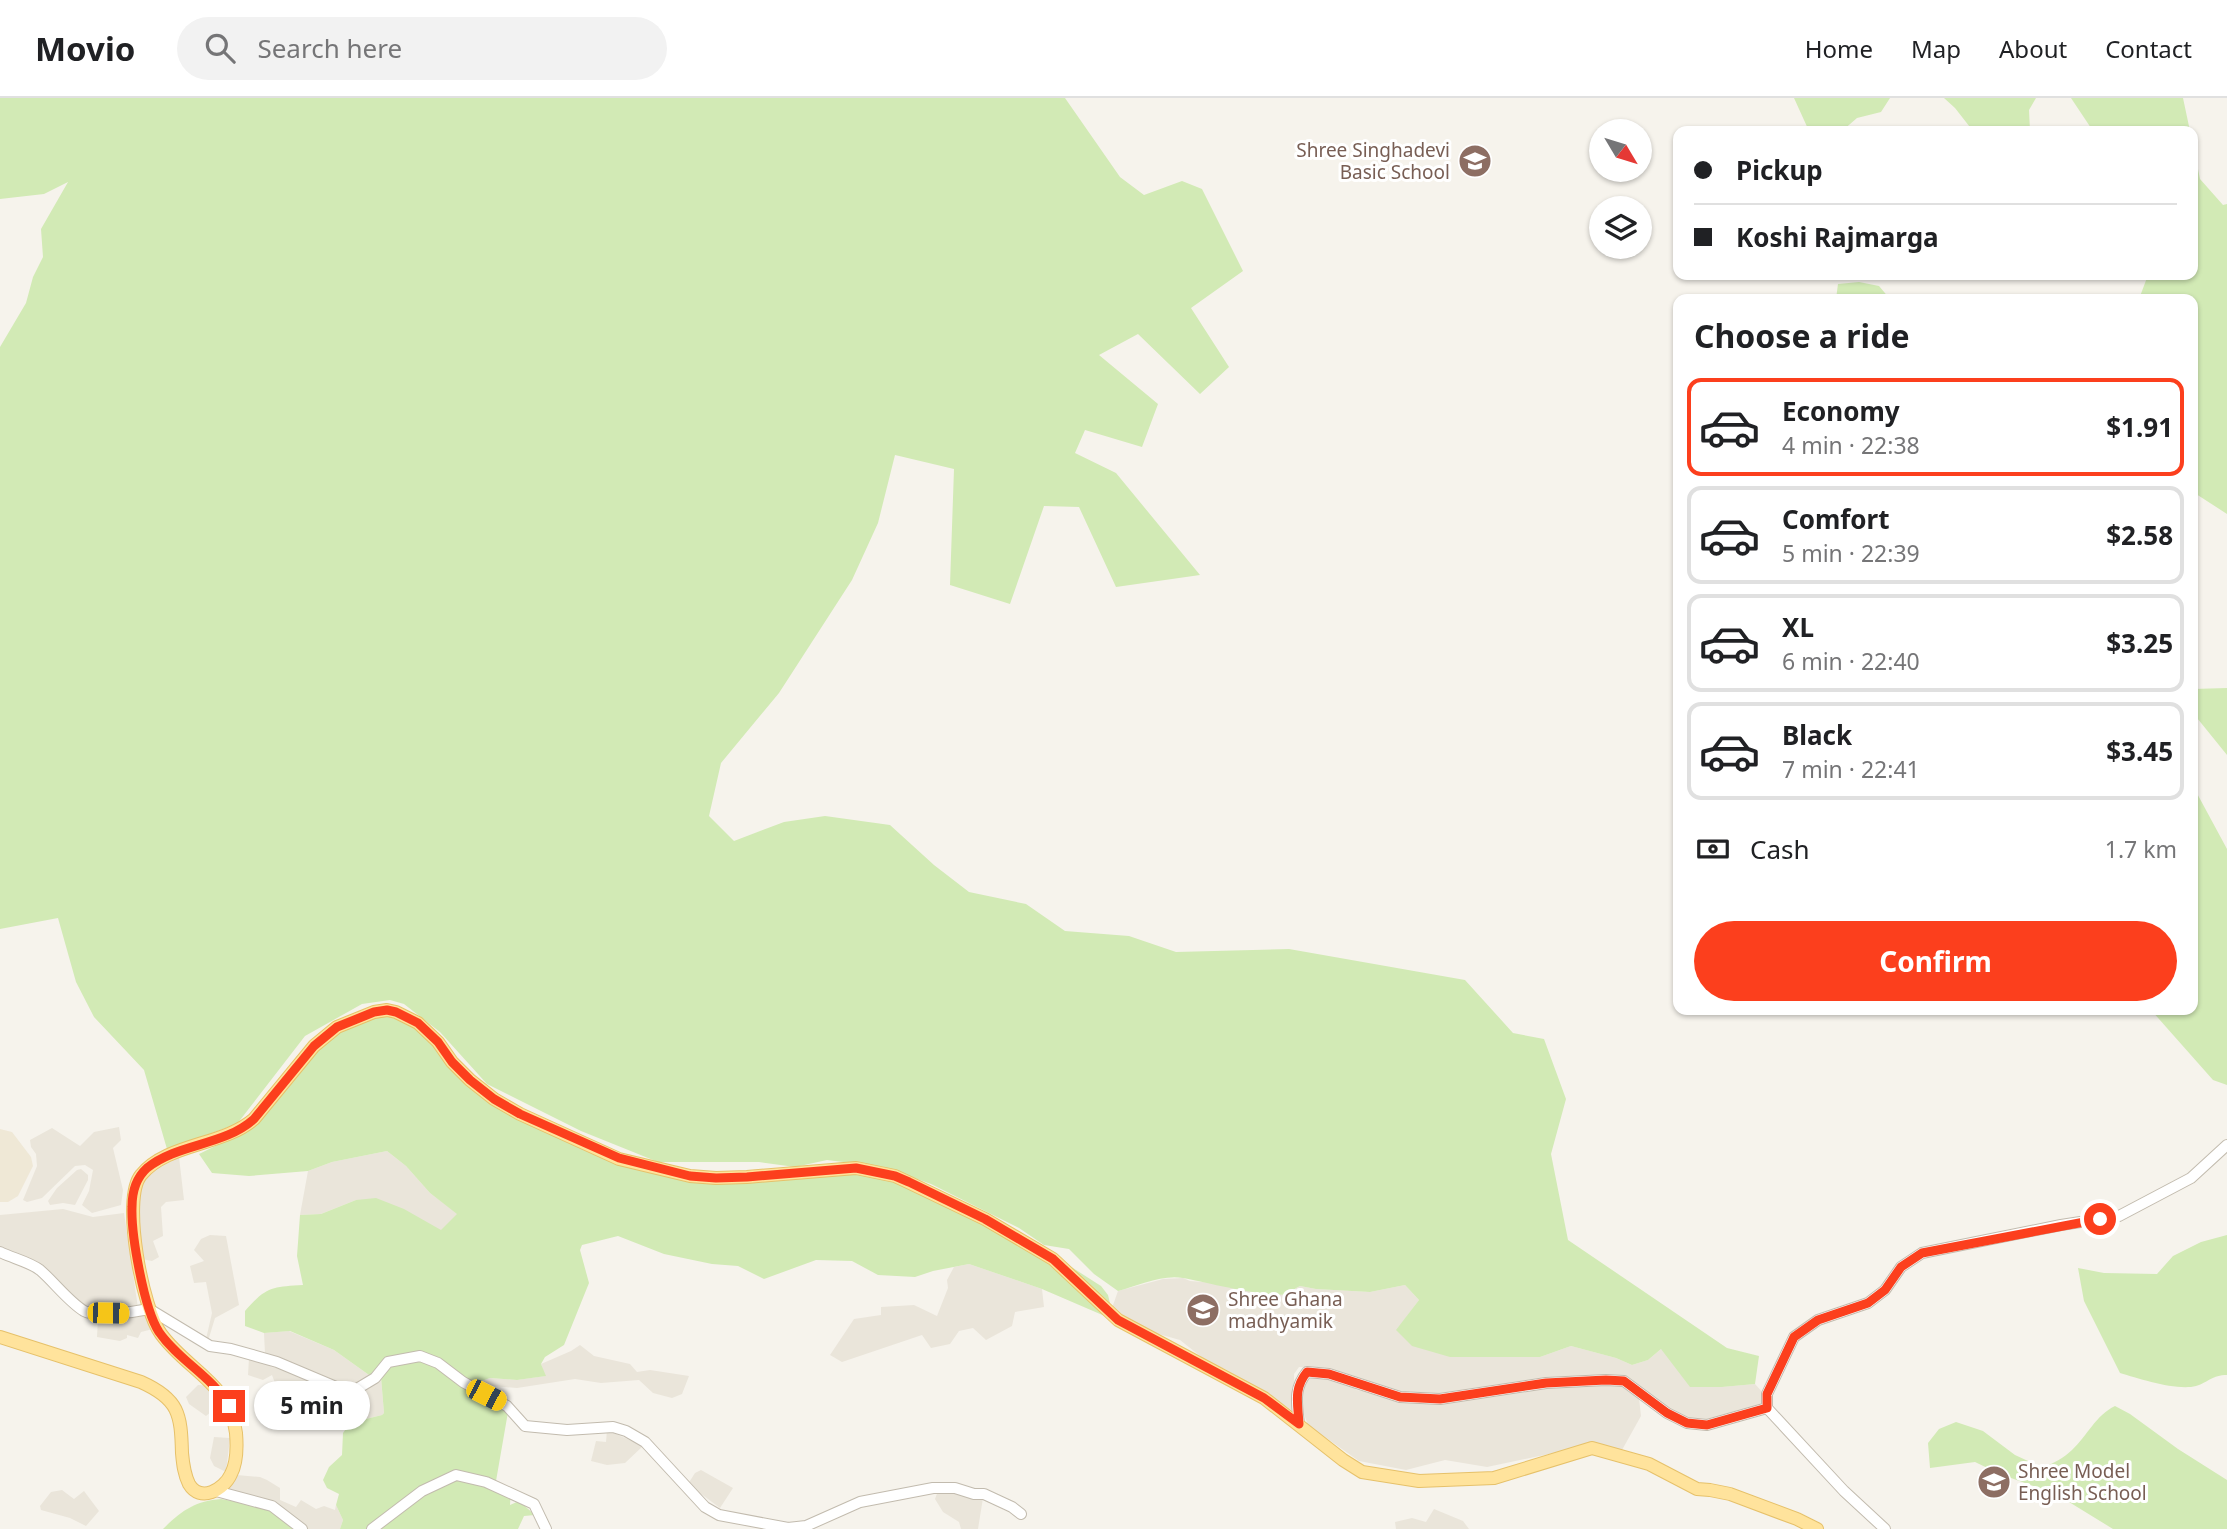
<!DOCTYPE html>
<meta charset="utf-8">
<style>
:root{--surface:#fff;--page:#f2f2f2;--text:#202124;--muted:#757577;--line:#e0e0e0;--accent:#fc3f1d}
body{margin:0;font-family:"Noto Sans",sans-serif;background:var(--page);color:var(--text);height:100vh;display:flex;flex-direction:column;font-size:26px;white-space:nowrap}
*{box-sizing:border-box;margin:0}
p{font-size:23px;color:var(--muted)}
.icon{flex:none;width:38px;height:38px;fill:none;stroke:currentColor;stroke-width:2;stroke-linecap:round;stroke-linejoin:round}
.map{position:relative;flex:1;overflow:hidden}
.panel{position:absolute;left:1673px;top:196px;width:525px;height:721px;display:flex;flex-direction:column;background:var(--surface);border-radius:14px;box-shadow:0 2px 5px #0004}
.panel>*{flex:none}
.hud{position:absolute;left:1673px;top:28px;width:525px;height:154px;border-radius:14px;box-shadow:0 2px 5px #0004;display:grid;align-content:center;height:154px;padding:0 21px;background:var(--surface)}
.needle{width:46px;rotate:128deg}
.tools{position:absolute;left:1589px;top:21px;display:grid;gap:14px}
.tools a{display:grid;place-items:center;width:63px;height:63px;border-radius:50%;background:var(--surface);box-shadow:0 2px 5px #0004;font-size:35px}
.end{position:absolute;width:32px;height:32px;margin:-16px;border:9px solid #fc3f1d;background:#fff;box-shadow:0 0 0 4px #fff}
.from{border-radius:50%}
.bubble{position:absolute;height:49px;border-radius:24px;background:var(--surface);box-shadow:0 2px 5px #0004;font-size:23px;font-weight:700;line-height:49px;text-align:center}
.car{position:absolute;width:21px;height:42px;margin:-21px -10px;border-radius:9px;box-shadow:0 0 5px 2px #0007;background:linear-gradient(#f5c518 24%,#345 0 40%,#f5c518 0 76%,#345 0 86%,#f5c518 0)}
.hud b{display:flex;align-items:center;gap:24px;height:66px;font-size:26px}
.hud b+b{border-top:2px solid var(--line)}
.hud i{width:18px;height:18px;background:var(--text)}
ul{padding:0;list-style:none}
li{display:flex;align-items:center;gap:21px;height:98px;margin:0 14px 10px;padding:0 7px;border:4px solid var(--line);border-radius:14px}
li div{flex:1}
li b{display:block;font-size:26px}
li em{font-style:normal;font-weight:700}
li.active{border-color:var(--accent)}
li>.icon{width:63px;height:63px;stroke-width:1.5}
h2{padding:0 21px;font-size:32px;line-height:84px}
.pay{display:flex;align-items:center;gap:18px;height:77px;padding:0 21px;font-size:26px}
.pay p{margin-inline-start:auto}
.button{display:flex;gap:14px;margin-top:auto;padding:14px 21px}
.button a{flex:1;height:80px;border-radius:42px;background:var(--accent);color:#fff;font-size:28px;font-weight:700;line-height:80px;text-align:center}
header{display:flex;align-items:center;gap:42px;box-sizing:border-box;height:98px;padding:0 35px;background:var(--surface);border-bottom:2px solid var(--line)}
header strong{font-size:33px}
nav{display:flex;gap:38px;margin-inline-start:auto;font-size:24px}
.search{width:490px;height:63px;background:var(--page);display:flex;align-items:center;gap:18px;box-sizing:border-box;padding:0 24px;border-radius:38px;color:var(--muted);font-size:26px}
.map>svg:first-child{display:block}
.residential{fill:#eae5da}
.education{fill:#efe8d6}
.green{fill:#d2eab5}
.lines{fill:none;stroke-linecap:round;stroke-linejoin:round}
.minor-casing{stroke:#c2bbae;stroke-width:12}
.major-casing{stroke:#e6c16a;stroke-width:14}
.minor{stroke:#fff;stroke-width:10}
.major{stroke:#ffe39c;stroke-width:12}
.route{stroke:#fc3f1d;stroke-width:9}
.labels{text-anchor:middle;stroke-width:6;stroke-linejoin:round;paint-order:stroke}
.education-label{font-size:19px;fill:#785e54;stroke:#fff;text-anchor:start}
</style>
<header>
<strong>Movio</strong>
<div class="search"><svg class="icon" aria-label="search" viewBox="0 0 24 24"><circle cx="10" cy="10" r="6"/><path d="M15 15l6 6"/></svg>Search here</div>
<nav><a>Home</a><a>Map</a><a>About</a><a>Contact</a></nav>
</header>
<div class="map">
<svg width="2227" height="1431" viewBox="0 0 2227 1431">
<rect width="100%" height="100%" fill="#f6f3ec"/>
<!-- residential -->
<path class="residential" d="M 119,1029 L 121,1042 L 113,1050 L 123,1092 L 121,1107 L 92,1115 L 82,1107 L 89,1093 L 93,1072 L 85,1067 L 75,1068 L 42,1100 L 27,1104 L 23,1102 L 37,1068 L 36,1056 L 31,1049 L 30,1042 L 52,1030 L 80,1048 L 94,1034 Z
M 387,1053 L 406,1068 L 430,1095 L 458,1116 L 441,1133 L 424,1124 L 356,1102 L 321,1116 L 300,1117 L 308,1073 L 332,1064 Z
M 179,1059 L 184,1102 L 166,1104 L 161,1109 L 163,1138 L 153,1143 L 159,1159 L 152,1163 L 142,1161 L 138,1142 L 138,1086 L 151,1072 Z
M 81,1071 L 88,1077 L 88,1082 L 75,1107 L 63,1105 L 50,1107 L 48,1103 L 57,1090 L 77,1072 Z
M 63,1111 L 93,1119 L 124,1115 L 138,1210 L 113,1213 L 87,1211 L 67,1194 L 0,1151 L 0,1117 Z
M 210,1137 L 226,1138 L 239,1207 L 215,1220 L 208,1243 L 206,1241 L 212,1215 L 206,1184 L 194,1185 L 190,1168 L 204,1163 L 194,1152 L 201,1141 Z
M 969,1166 L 1042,1191 L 1044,1209 L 1015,1214 L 1012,1228 L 986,1242 L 973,1230 L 959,1233 L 950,1246 L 931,1250 L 922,1237 L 842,1264 L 830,1257 L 854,1221 L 881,1217 L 881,1209 L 914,1207 L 937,1218 L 948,1190 L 947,1182 L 954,1169 Z
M 1183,1180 L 1190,1183 L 1215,1185 L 1262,1196 L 1285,1197 L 1300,1188 L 1316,1191 L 1370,1194 L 1405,1187 L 1419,1202 L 1397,1232 L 1540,1259 L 1571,1248 L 1616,1260 L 1632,1267 L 1648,1262 L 1661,1251 L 1722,1289 L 1755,1286 L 1765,1297 L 1764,1309 L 1704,1322 L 1684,1319 L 1671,1312 L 1623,1280 L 1454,1296 L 1391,1293 L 1332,1272 L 1299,1269 L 1294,1276 L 1294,1314 L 1271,1298 L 1225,1271 L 1209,1265 L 1180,1242 L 1155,1235 L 1128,1223 L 1112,1210 L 1118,1193 L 1163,1181 Z
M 142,1216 L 149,1218 L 153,1231 L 141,1234 L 138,1240 L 127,1237 L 127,1240 L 120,1243 L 97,1239 L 98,1219 L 129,1217 L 138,1218 Z
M 289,1233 L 334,1252 L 369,1277 L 369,1281 L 350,1289 L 265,1256 L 264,1235 Z
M 580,1247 L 594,1258 L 630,1266 L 637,1274 L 650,1272 L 689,1278 L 682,1296 L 672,1300 L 653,1295 L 639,1282 L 601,1285 L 575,1281 L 517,1290 L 492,1288 L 482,1292 L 473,1286 L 490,1280 L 517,1282 L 545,1278 L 541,1266 L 571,1253 Z
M 249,1260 L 269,1265 L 271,1269 L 284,1271 L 336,1294 L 381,1279 L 384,1315 L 382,1317 L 350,1325 L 347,1314 L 341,1312 L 334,1322 L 305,1310 L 295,1313 L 291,1308 L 284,1313 L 275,1301 L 276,1288 L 272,1277 L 263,1282 L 248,1277 Z
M 1321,1277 L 1353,1286 L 1356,1292 L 1373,1294 L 1395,1301 L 1436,1306 L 1525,1291 L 1623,1285 L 1639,1300 L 1641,1318 L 1622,1352 L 1592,1347 L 1487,1369 L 1445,1362 L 1406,1372 L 1359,1363 L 1308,1327 L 1301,1308 L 1301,1286 L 1313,1279 Z
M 198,1287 L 212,1288 L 222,1305 L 206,1318 L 189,1306 L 186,1299 Z
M 607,1332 L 643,1348 L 625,1365 L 607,1367 L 591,1363 L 596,1343 L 606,1344 Z
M 214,1339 L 230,1340 L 226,1374 L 214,1368 L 210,1360 Z
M 701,1372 L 733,1390 L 720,1410 L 688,1386 L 695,1375 Z
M 237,1377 L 260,1379 L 267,1382 L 280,1390 L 280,1402 L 296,1409 L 301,1402 L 316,1411 L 324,1408 L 335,1412 L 336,1407 L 343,1422 L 340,1431 L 306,1431 L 222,1392 Z
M 62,1392 L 74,1401 L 84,1393 L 99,1413 L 86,1428 L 70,1420 L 41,1412 L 40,1408 L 51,1394 Z
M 938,1393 L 983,1400 L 978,1431 L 961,1431 L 959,1424 L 943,1414 L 935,1401 Z
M 1434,1411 L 1463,1423 L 1469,1431 L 1396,1431 L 1395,1424 L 1412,1420 L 1426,1424 Z"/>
<!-- education -->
<path class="education" d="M 0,1031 L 12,1034 L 31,1059 L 33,1068 L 18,1098 L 8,1104 L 0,1104 Z"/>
<!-- green -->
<path class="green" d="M 0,0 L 1065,0 L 1120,79 L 1144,97 L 1182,83 L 1202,91 L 1243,173 L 1191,210 L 1229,269 L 1200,296 L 1138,236 L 1099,257 L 1158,306 L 1142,349 L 1085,332 L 1075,355 L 1116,375 L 1200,477 L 1116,489 L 1079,409 L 1044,408 L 1010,506 L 950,487 L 954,371 L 895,357 L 878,425 L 852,482 L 779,595 L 721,665 L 709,718 L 734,743 L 784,724 L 825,718 L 890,727 L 934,767 L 969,794 L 1026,806 L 1065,833 L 1129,838 L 1176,854 L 1289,851 L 1465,882 L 1513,935 L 1544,941 L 1566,1001 L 1551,1056 L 1568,1142 L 1727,1250 L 1759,1258 L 1755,1286 L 1722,1289 L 1690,1289 L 1661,1251 L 1648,1262 L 1632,1267 L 1616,1260 L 1571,1248 L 1540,1259 L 1450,1259 L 1412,1248 L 1396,1232 L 1419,1202 L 1405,1187 L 1370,1194 L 1316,1191 L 1300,1188 C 1295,1190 1290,1195 1285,1196 C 1272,1201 1200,1183 1183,1180 C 1163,1176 1137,1188 1118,1193 L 1094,1176 L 1069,1151 L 1044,1147 L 1019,1130 L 931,1086 L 884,1069 L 827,1062 L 795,1069 L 759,1064 L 658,1064 L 581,1033 L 487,986 L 440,934 L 404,906 L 390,902 L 362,906 L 305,938 L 237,1026 L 167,1051 L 144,972 L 94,919 L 76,884 L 58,820 L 0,831 L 0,249 L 26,205 L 33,179 L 43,159 L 41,131 L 68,84 L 44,96 L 0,101 Z
M 1794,0 L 1890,0 L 1881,14 L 1857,20 L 1842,33 L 1809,33 Z
M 1944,0 L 2036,0 L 2029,12 L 2030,33 L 1973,33 L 1955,10 Z
M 2071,0 L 2183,0 L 2190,33 L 2093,33 Z
M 2193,46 L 2200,81 L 2223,107 L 2227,106 L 2227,416 L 2193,394 L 2193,201 L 2139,201 L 2148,177 L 2193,177 Z
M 1859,184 L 1879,188 L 1890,201 L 1836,201 L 1838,186 Z
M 2227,590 L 2227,657 L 2193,615 L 2193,591 Z
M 2193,688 L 2227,751 L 2227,987 L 2213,982 L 2151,912 L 2193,912 Z
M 378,916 L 395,916 L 417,929 L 518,1018 L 689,1080 L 854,1073 L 902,1085 L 1051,1156 L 1101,1188 L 1108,1197 L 1114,1222 L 1042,1191 L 969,1166 L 933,1173 L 915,1179 L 878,1177 L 852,1163 L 816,1162 L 764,1181 L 738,1168 L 712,1166 L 664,1156 L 618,1138 L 582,1147 L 580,1152 L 589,1185 L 564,1247 L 545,1259 L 541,1266 L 546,1278 L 517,1282 L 490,1280 L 473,1286 L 439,1261 L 391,1260 L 374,1277 L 369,1277 L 334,1252 L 290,1233 L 264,1235 L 245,1228 L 245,1213 C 267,1188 272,1189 303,1187 L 297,1158 L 300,1117 L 321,1116 L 356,1102 L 376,1100 L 404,1111 L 441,1132 L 457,1116 L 430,1095 L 406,1068 L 387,1053 L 332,1064 L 308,1073 L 249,1078 L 212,1075 L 199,1056 L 248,1032 L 331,937 Z
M 2227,1137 L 2227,1277 C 2212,1277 2209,1284 2196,1288 C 2177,1293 2140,1281 2120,1275 L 2084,1203 L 2078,1170 L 2104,1175 L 2157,1176 L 2173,1158 L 2201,1144 Z
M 420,1259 L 508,1314 L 496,1383 L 511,1390 L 510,1407 L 519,1403 L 535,1417 L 524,1418 L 518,1431 L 340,1431 L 343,1422 L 336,1407 L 339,1396 L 327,1390 L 323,1382 L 329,1369 L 342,1357 L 343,1335 L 350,1325 L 382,1317 L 384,1315 L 381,1279 L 388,1266 Z
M 2115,1308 L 2130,1316 L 2178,1351 L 2227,1382 L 2227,1431 L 2113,1431 L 2056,1396 L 2000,1376 L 1975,1364 L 1930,1370 L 1928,1345 L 1939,1331 L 1956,1324 L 1983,1333 L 2015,1357 L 2043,1370 C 2053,1365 2064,1360 2072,1352 C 2087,1338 2096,1317 2115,1308 Z
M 221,1401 L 265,1409 L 297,1431 L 163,1431 C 181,1413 195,1403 221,1401 Z"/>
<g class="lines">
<defs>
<path id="minor" d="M 0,1154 C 12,1160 30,1164 40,1172 C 54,1184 69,1204 84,1213 C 97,1220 134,1214 149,1211 L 210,1248 L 231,1251 L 277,1264 L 341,1291 L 355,1292 L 375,1280 L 388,1264 L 420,1258 L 438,1265 L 463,1284 L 507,1308 L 525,1328 L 567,1332 L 613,1329 L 626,1333 L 645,1344 L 705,1409 L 719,1417 L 788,1430 L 806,1428 L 860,1404 L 933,1390 L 955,1390 L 974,1396 L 984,1396 L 1012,1409 L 1021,1416
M 1767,1310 L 1767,1296 L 1794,1239 L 1818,1222 L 1868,1205 L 1885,1192 L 1901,1169 L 1922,1155 L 2061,1127 L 2119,1118 L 2191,1080 L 2227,1047
M 1299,1326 C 1297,1306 1293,1291 1307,1274 L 1329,1276 L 1400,1299 L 1440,1301 L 1546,1285 L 1606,1282 L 1624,1283 L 1667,1315 L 1687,1325 L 1707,1327 L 1767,1310 L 1844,1393 L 1885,1431
M 216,1393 L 272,1408 L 302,1431
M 372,1431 L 422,1393 L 456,1377 L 486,1384 L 534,1406 L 546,1431"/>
<path id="major" d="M 0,1239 L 141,1284 C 179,1301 181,1316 182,1355 C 183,1366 184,1376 189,1386 C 200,1405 224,1392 231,1376 C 237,1365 237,1347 236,1335 C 230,1285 188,1273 161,1236 C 143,1212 121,1101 141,1077 C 167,1045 223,1048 254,1021 L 314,948 L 337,929 L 374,914 L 387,912 L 396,914 L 418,925 L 438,944 L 452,964 L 470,982 L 494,1001 L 520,1016 L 619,1061 L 690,1078 L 716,1080 L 747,1079 L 856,1070 L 895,1078 L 910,1085 L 985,1121 L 1053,1161 L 1118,1222 L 1264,1300 L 1343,1362 L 1362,1374 L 1419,1383 L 1494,1380 L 1592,1350 L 1649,1366 L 1697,1391 L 1710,1392 L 1730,1396 L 1797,1421 L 1817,1431"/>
</defs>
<!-- minor casing -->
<use href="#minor" class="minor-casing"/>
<!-- major casing -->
<use href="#major" class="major-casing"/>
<!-- minor -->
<use href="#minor" class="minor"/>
<!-- major -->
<use href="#major" class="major"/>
</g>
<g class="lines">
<!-- route -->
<path class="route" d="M 229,1308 C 212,1278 179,1263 159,1234 C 144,1211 131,1137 132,1109 C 132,1094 136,1080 147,1070 C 178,1045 224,1048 254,1021 L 314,948 L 337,929 L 374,914 L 387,912 L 396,914 L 418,925 L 438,944 L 452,964 L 470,982 L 494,1001 L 520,1016 L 619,1060 L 690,1078 L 716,1080 L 747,1079 L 856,1070 L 895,1078 L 909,1084 L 985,1121 L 1053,1161 L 1118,1222 L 1264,1300 L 1299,1326 C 1298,1306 1293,1291 1307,1274 L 1329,1276 L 1400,1299 L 1440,1301 L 1546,1285 L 1606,1282 L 1624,1283 L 1667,1315 L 1687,1325 L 1707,1327 L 1767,1310 L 1767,1296 L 1794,1239 L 1818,1222 L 1868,1205 L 1885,1192 L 1901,1169 L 1922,1155 L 2100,1121"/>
</g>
<!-- icons -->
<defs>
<symbol id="school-disc" viewBox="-11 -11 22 22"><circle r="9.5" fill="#8d6e63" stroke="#fff"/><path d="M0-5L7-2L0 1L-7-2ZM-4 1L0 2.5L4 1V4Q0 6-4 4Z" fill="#fff"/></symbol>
</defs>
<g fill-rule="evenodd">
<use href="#school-disc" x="1456" y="44" width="38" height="38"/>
<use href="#school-disc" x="1184" y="1193" width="38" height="38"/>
<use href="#school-disc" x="1975" y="1365" width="38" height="38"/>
</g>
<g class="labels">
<!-- education labels -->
<g class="education-label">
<text x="1450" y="59" text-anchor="end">Shree Singhadevi<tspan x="1450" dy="22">Basic School</tspan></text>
<text x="1228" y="1208">Shree Ghana<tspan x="1228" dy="22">madhyamik</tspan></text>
<text x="2018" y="1380">Shree Model<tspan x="2018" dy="22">English School</tspan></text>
</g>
</g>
</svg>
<div class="tools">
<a><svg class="needle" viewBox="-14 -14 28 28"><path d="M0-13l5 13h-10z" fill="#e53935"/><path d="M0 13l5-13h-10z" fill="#757577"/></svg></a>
<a><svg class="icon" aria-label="layers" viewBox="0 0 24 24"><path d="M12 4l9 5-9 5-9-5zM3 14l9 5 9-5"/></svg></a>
</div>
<i class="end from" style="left:2100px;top:1121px"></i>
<i class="end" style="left:229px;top:1308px"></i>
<div class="bubble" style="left:254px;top:1283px;width:116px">5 min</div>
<i class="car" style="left:108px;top:1215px;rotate:91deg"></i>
<i class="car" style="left:486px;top:1297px;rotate:117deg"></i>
<div class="hud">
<b><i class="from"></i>Pickup</b>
<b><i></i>Koshi Rajmarga</b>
</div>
<section class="panel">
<h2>Choose a ride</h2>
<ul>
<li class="active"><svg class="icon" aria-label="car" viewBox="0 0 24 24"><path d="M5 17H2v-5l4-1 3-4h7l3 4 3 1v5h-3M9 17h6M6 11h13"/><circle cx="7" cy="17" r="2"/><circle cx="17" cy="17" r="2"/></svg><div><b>Economy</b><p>4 min · 22:38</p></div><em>$1.91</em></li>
<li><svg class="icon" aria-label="car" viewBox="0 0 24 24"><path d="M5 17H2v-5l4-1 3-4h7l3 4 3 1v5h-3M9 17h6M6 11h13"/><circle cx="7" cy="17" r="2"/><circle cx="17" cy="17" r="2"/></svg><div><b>Comfort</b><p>5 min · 22:39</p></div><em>$2.58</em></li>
<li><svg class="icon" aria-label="car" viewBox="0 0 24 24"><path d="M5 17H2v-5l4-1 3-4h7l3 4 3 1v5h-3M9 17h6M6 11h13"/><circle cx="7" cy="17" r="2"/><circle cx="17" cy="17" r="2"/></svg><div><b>XL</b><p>6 min · 22:40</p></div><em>$3.25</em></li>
<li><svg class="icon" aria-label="car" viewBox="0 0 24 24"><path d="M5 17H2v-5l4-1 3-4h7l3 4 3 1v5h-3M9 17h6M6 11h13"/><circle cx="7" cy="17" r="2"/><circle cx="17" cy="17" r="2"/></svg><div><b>Black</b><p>7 min · 22:41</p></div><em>$3.45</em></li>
</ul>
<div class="pay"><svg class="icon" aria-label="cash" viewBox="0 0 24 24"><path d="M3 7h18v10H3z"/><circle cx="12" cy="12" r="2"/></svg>Cash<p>1.7 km</p></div>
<div class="button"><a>Confirm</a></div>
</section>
</div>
